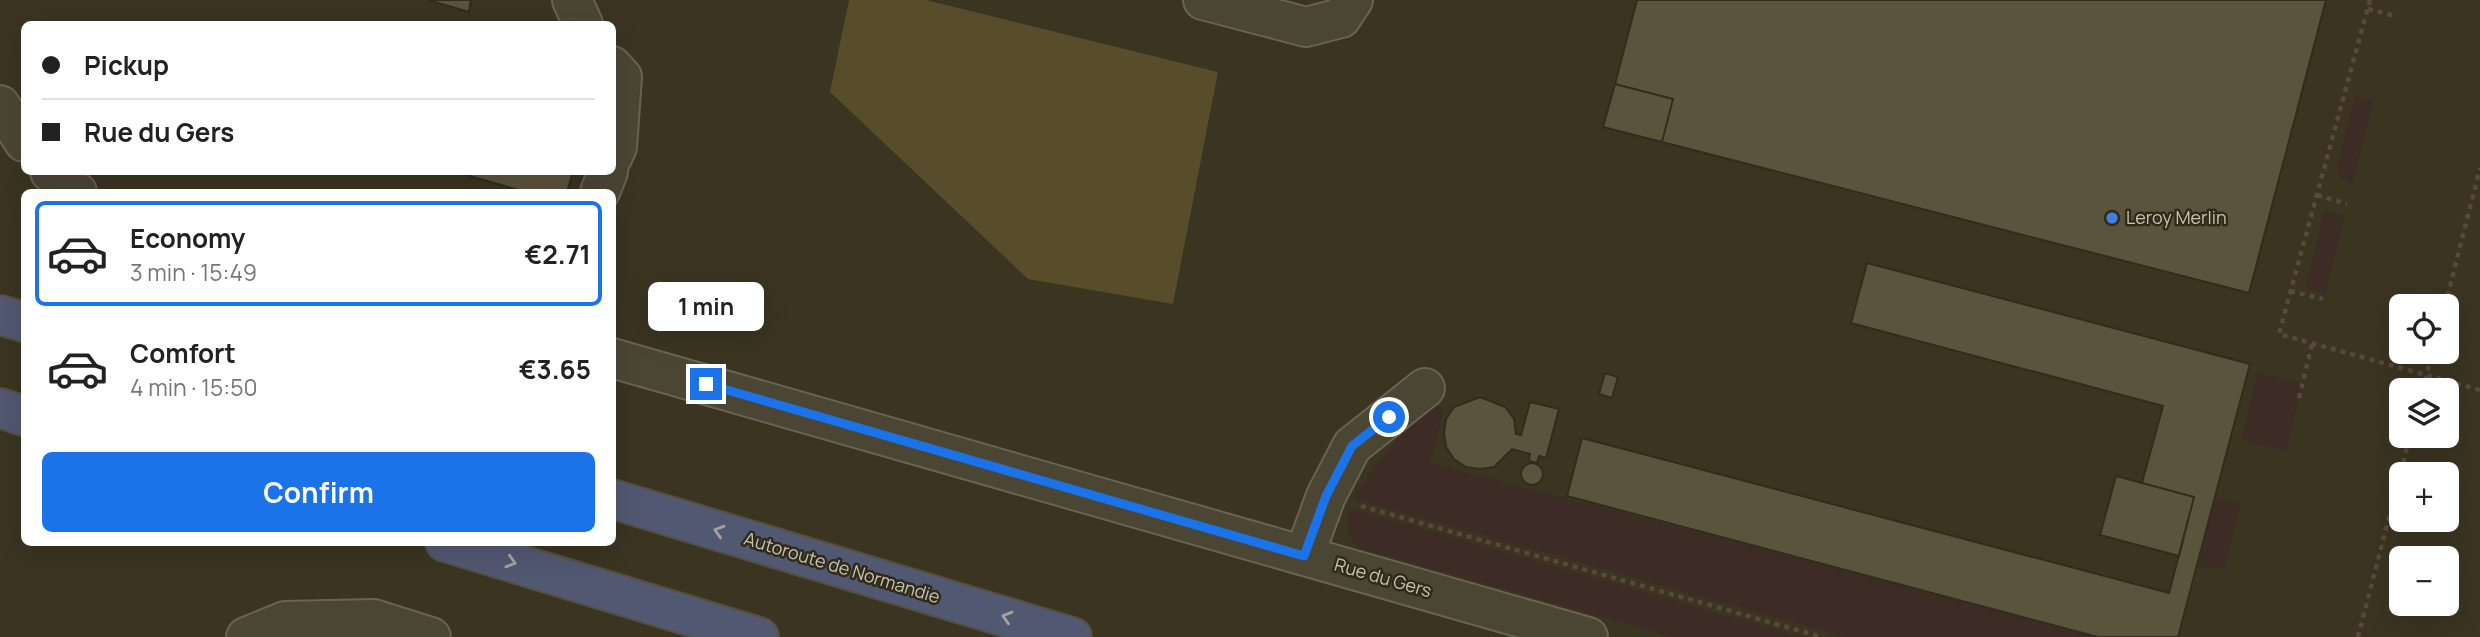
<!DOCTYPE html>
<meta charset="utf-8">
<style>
:root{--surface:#fff;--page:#f6f6f6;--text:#222;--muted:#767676;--line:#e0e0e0;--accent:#1a73e8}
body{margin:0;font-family:Manrope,sans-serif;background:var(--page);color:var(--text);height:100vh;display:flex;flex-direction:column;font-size:26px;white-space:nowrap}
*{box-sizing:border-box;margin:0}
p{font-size:23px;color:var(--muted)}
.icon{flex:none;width:38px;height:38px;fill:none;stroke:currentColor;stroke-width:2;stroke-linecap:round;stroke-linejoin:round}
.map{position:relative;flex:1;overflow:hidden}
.side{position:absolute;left:21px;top:189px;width:595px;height:357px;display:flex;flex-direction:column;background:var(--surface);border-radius:10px;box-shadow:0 7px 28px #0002}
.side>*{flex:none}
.hud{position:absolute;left:21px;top:21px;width:595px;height:154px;border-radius:10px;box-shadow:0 7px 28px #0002;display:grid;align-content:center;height:154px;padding:0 21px;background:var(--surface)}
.controls{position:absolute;left:2389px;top:294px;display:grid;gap:14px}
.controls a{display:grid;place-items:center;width:70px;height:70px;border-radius:10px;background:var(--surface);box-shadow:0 7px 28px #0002;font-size:35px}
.end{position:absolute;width:32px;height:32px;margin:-16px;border:9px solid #1a73e8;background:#fff;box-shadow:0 0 0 4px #fff}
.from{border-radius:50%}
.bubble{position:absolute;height:49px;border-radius:10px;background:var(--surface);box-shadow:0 7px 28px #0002;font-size:23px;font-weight:700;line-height:49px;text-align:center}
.hud b{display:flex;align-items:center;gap:24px;height:66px;font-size:26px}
.hud b+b{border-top:2px solid var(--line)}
.hud i{width:18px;height:18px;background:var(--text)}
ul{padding:12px 0 0;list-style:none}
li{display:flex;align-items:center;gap:21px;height:105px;margin:0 14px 10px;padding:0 7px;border:4px solid transparent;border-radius:10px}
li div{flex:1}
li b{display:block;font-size:26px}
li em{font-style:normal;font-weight:700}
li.current{border-color:var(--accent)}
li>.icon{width:63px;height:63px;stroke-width:1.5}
.button{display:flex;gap:14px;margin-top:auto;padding:14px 21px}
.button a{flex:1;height:80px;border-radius:10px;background:var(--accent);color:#fff;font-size:28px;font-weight:700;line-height:80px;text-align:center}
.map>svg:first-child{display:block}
.green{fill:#3d2b25}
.water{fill:#574d2b}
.building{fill:#5b543d;stroke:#312c1c;stroke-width:2}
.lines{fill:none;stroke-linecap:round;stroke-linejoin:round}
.minor-casing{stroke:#686352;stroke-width:42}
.highway-casing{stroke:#55503f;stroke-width:42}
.path{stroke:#594740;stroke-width:4.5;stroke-dasharray:5 5;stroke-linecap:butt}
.minor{stroke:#4b4634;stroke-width:38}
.highway{stroke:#515871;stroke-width:38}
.oneway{stroke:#a4a29c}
.route{stroke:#1a73e8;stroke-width:9}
.shop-dot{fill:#3f7fe0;stroke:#2f2a1a;stroke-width:2.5}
.labels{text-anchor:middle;stroke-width:5;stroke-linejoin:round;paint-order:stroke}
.poi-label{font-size:18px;fill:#c7c2af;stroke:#2f2a1a;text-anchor:start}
.street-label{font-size:18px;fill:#c7c2af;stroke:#2f2a1a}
</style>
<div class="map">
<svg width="2480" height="637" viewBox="0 0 2480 637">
<rect width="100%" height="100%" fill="#3a3421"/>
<!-- green -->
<path class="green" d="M 2355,96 L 2373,101 L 2352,184 L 2340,178 L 2337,167 Z
M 2324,211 L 2345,215 L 2325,294 L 2306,288 Z
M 2257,373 L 2302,383 L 2286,451 L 2242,440 Z
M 1435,404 L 1444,410 L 1430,463 L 2099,637 L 1846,637 L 1352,498 L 1396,441 Z
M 2215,497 L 2240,504 L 2224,568 L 2196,569 Z
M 1348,508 L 1801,637 L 1675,637 L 1359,548 L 1348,533 Z"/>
<!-- water -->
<path class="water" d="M 849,0 L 926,0 L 1218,72 L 1173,304 L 1028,279 L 830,92 Z"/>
<!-- building -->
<path class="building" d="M 428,0 L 471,0 L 469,12 Z
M 1637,0 L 2326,0 L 2249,293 L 1662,142 L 1673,99 L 1615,84 Z
M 1615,84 L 1673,99 L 1662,142 L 1603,127 Z
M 456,172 L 573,172 L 567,192 L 525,192 Z
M 1867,263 L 2250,364 L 2178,637 L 2098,637 L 1567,496 L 1582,438 L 2169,593 L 2194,497 L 2142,483 L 2163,406 L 1851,323 Z
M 1605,373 L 1618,377 L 1612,398 L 1599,394 Z
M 1480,397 L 1505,407 L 1514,419 L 1516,434 L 1521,435 L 1530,402 L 1559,409 L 1546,458 L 1539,456 L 1537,463 L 1529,461 L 1530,454 L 1512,449 L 1494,467 L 1480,469 L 1466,467 L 1454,459 L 1446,447 L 1444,433 L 1446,419 L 1454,407 Z
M1521 474a11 11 0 1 1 22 0a11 11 0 1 1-22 0Z
M 2116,476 L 2194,497 L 2179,556 L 2100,535 Z"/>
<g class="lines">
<defs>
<path id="minor" d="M 572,0 L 583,24
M 1203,0 L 1306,27 L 1341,18 L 1353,0
M 612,66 L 622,77 L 617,147 L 612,158
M 0,105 L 24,142
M 50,172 L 77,192
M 600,192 L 608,172
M 612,358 L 1588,637
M 1304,556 L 1326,496 L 1352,446 L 1425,388
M 246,637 L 285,621 L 374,619 L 431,637"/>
<path id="highway" d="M 0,315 L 24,322
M 0,408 L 24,416
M 612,499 L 1072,637
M 445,542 L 759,637"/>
</defs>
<!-- minor casing -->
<use href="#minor" class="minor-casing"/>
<!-- highway casing -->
<use href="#highway" class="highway-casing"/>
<!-- path -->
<path class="path" d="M 2370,0 L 2279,334 L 2480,390
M 2368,9 L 2395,16
M 2317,195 L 2347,204
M 2290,291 L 2323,299
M 2445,306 L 2480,168
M 2422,390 L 2433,352
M 2299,398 L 2312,344
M 1361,506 L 1822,637
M 2358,637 L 2410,436"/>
<!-- minor -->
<use href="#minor" class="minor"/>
<!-- highway -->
<use href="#highway" class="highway"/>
</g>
<!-- one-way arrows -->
<defs><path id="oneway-chevron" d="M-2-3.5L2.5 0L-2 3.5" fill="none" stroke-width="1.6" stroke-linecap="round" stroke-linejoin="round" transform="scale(1.75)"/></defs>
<g class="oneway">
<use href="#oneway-chevron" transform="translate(719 531) rotate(-163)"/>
<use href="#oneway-chevron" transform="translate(511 562) rotate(17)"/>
<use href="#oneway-chevron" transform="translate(1007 617) rotate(-163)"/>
</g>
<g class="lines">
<!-- route -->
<path class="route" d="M 706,384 L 1304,556 L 1326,496 L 1352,446 L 1389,417"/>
</g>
<!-- markers -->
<circle class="shop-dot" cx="2112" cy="218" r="7"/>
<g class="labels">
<!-- poi labels -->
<g class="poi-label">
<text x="2126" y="224">Leroy Merlin</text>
</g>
<!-- street labels -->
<g class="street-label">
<text transform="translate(842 568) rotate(17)" y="6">Autoroute de Normandie</text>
<text transform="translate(1383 578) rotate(16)" y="6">Rue du Gers</text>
</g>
</g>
</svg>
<div class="controls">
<a><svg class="icon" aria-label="locate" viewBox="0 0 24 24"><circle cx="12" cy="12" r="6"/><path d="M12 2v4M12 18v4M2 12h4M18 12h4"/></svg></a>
<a><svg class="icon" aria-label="layers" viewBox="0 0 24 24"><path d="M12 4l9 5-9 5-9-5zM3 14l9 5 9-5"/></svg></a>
<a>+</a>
<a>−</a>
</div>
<i class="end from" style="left:1389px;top:417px"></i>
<i class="end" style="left:706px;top:384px"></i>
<div class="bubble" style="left:648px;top:282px;width:116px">1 min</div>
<div class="hud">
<b><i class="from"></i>Pickup</b>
<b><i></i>Rue du Gers</b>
</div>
<section class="side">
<ul>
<li class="current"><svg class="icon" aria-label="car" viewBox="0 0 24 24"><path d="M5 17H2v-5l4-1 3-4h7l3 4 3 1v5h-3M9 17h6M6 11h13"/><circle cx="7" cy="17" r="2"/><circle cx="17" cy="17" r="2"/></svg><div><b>Economy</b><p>3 min · 15:49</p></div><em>€2.71</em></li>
<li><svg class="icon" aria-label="car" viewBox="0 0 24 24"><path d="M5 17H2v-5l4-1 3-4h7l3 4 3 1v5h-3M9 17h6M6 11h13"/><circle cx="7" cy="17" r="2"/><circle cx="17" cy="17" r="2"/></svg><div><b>Comfort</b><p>4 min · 15:50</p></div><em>€3.65</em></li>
</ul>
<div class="button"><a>Confirm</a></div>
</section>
</div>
